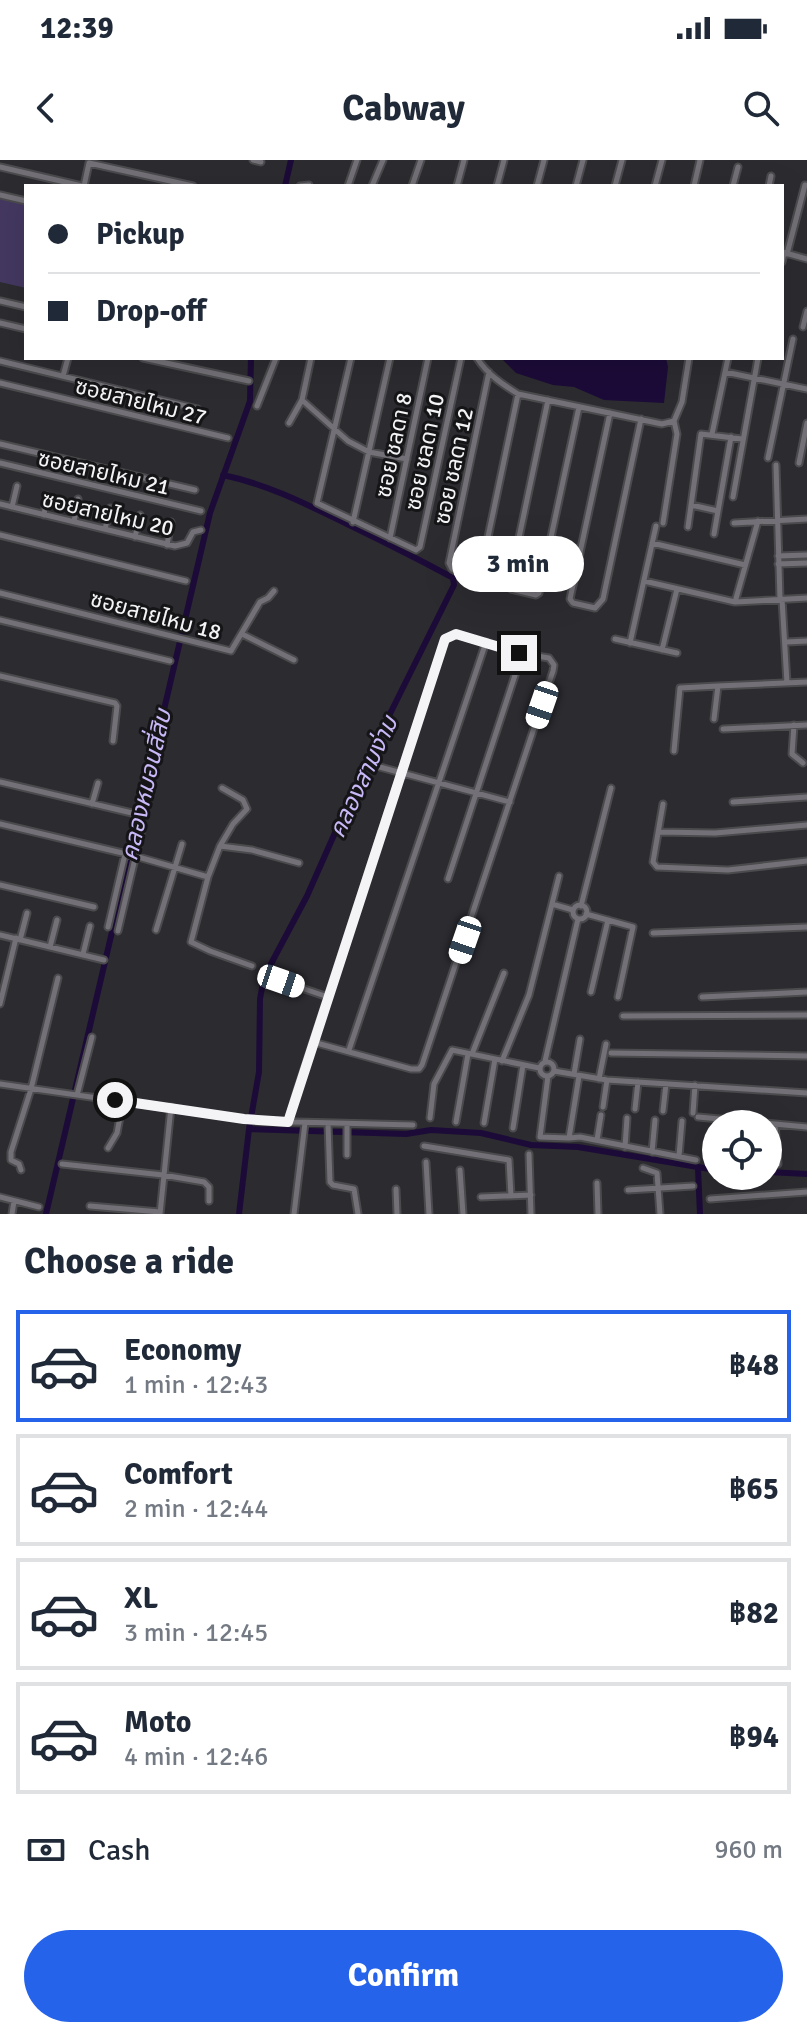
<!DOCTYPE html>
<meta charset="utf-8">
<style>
:root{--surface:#fff;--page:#f2f2f3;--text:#1f2937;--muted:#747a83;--line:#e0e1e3;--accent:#2563eb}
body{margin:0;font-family:Signika,"Noto Sans Thai",sans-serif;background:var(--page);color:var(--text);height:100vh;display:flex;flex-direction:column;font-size:30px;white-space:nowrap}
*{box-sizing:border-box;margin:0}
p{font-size:26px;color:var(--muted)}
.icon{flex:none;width:44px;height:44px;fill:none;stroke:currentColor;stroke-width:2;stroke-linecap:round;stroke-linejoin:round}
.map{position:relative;height:1054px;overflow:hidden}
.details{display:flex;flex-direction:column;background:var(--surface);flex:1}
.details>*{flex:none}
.banner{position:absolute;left:24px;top:24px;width:760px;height:176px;border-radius:0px;box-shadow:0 8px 32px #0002;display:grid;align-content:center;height:176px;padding:0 24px;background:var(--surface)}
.tools{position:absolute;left:702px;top:950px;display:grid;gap:16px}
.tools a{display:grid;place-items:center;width:80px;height:80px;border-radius:50%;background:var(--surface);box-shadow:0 8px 32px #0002;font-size:40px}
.end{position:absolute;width:36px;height:36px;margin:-18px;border:10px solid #f4f3f6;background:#111;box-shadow:0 0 0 4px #111}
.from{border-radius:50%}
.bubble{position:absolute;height:56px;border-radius:28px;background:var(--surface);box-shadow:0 8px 32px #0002;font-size:26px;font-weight:800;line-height:56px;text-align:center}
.car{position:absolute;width:24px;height:48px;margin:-24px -12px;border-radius:10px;box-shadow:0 0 6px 2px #0007;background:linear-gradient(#fff 24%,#345 0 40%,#fff 0 76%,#345 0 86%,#fff 0)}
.banner b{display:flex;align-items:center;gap:28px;height:76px;font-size:30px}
.banner b+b{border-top:2px solid var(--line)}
.banner i{width:20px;height:20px;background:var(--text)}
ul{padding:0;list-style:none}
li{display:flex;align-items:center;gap:24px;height:112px;margin:0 16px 12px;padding:0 8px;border:4px solid var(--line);border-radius:0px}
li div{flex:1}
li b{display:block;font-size:30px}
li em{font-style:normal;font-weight:800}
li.current{border-color:var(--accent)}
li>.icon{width:72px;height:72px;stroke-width:1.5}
h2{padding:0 24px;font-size:36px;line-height:96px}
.pay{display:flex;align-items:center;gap:20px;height:88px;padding:0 24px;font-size:30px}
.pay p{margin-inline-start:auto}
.button{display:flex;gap:16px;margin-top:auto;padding:16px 24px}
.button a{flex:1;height:92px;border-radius:48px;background:var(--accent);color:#fff;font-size:32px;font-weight:800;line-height:92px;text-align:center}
.status{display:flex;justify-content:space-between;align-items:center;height:56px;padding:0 40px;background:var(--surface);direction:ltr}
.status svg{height:22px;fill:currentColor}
header{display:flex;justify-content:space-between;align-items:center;height:104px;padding:0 24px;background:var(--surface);font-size:36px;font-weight:800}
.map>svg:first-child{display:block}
.green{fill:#443861}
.water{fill:#1c0b38}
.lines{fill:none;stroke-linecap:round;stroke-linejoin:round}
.canal{stroke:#1c0b38;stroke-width:6}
.street-casing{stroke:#4b4a4d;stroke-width:9}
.street{stroke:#737177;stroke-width:5}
.route{stroke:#f4f3f6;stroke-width:10}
.labels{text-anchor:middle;stroke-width:6;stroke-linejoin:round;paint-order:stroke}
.street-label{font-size:22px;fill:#f4f3f6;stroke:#151416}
.water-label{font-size:24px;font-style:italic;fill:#c8b8f7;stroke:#151416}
</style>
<div class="status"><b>12:39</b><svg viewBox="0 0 49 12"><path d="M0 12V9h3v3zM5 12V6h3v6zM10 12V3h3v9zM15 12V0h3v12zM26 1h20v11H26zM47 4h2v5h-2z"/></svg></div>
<header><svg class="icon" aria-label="back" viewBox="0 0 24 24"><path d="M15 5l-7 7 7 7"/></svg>Cabway<svg class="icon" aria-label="search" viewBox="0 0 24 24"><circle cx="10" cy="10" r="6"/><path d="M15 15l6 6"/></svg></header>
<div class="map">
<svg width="807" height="1054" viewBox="0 0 807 1054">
<rect width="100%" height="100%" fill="#2c2b30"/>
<!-- green -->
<path class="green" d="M 0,31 L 26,37 L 26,128 L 0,122 Z"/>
<!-- water -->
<path class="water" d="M 501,198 L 666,198 L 668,207 L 664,243 L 604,240 L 574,227 L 553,225 L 516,213 Z"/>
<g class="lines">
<!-- canal -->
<path class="canal" d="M 285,26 L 291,0
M 223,315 C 266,324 304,343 343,362 C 380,380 417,398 453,418 L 454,425 L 369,596 L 307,736 L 264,817 L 260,839 L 259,912 L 249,969
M 698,1008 L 700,1054
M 768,1012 L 807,1014
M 46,1054 L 210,353 L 250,241 L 251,198
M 239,1054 L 249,969 L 406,974 L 431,970 L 481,973 L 531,985 L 578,987 L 716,1010"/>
<defs>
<path id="street" d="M 253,0 L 261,2
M 0,7 L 82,26
M 84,26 L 89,3 L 193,26
M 300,26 L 309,25
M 348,26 L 357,0
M 372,26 L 383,0
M 412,26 L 421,0
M 457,26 L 464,0
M 497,26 L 504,0
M 537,26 L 544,0
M 576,26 L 583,0
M 615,26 L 622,0
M 655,26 L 662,0
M 694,26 L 700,0
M 733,26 L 738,7
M 769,26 L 771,16
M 0,35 L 26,41
M 782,92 L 807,99
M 787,94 L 805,25
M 782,102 L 784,93
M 0,141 L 26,147
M 0,163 L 26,169
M 803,167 L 807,151
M 143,198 L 249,221
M 351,198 L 317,343 L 416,390 L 420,387 L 461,198
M 477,198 C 487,214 502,224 518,234 L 662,264 L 674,261
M 0,201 L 198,249
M 489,212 L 449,403 L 452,409 L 476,422 L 479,420 L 518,234
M 725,212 L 807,229
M 63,216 L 68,198
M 0,223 L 228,278
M 302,240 L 348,281 L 369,292 L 407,299
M 548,240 L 509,425 L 511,429 L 536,435 L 539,433 L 579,247
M 257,246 L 276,198
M 610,253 L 570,439 L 573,443 L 595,448 L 603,439 L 641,259
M 674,261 L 682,242 L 689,198
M 289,263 L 302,240 L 311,198
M 712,274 L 728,198
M 0,284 L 195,330
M 768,298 L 793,179
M 0,303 L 201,351
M 799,303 L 807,263
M 776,305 L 780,439
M 733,337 L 758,198
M 0,344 L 175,386 L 187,383 L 193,372 L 201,370
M 691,345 L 718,351
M 12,347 L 17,326
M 44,355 L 47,336
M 74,362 L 78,339
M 353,362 L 390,198
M 663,363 L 677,274 L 674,261
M 734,363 L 807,359
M 688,367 L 701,274 L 742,279
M 105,369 L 110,348
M 714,374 L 731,277
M 0,375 L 186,421
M 135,377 L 140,355
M 390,378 L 428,198
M 652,383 L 745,405
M 167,385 L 171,362
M 778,396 L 807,395
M 778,404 L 807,403
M 644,421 L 735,442 L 807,438
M 0,433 L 231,491 L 260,442 L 268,438 L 274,431
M 782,439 L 787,523
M 735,442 L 758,361
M 0,460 L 170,501
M 242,474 L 294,500
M 615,479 L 677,493
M 786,482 L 807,481
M 630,483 L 656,366
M 662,490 L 677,429
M 0,516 L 115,543 L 117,546 L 113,581
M 714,559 L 718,526 L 807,522
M 794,565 L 792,594 L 803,603
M 723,569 L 807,565
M 674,591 L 680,528 L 718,526
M 376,606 L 510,642
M 0,622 L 132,653
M 733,642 L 807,637
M 92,644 L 98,623
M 663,644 L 653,702 L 657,707 L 728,710 L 807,701
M 0,664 L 135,696 L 208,717
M 660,672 L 715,673 L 807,665
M 220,686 L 233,664 L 247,649 L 243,640 L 222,628
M 448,719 L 520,500 L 519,493
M 0,725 L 94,747
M 552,744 L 573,750
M573 752a7 7 0 1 1 14 0a7 7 0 1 1-14 0Z
M 581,746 L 611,628
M 586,754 L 633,767 L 618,837
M 108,767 L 125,694
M 156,770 L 182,684
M 118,771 L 141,673
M 653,773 L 807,767
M 0,775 L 104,800
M 20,780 L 27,753
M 50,787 L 57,760
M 83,794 L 90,766
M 252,806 L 210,791 L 191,782 L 208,717 L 220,686 L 252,690 L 299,703
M 281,821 L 328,837
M 591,832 L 608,760
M 702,837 L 807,832
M 0,844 L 16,778
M 623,856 L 807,855
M 349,890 L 486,482
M 611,893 L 807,896
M 472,894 L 504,813
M 502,901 L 529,835 L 559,716
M 545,901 L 578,759
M540 909a7 7 0 1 1 14 0a7 7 0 1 1-14 0Z
M 554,911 L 607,920 L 807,933
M 574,914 L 580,879
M 548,916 L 540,977 L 569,978
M 579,916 L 569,978 L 580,977 L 696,1000
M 599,919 L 606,884
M 0,924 L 258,961 L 413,965
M 77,935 L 92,877
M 603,947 L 607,920
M 635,949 L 638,922
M 663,951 L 666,924
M 693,953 L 695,925
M 698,957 L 807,967
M 430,958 L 434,924 L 452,890 L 539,908
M 288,962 L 296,934 L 445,479 L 456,474 L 519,493 L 549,498 L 554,505 L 553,511 L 422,905 L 419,909 L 411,909 L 313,882
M 456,962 L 468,894
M 484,963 L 495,899
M 328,964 L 330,1022 L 333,1025 L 354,1029 L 358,1054
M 347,964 L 347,995
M 775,964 L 778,1004
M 513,968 L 523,905
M 597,980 L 601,955
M 424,986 L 509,1000 L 511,1036
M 625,987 L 627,958
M 108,988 L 117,973 L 123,941
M 652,992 L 655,960
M 529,994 L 531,1054
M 679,996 L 682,961
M 426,1002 L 429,1054
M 62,1004 L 163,1015 L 204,1022 L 209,1027 L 209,1041
M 643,1008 L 657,1013 L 660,1054
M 21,1010 L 19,1004 L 11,1000 L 11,992 L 31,929 L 58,818
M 460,1010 L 463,1054
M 597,1023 L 598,1054
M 396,1029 L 397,1054
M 628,1030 L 693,1026
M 0,1037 L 39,1047
M 481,1037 L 531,1035
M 710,1039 L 807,1032
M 90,1046 L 160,1052
M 12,1054 L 14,1041
M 160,1054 L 171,947
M 294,1054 L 305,963"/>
</defs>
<!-- street casing -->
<use href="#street" class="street-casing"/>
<!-- street -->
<use href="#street" class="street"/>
</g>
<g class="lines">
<!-- route -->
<path class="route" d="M 115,940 L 244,959 L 288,962 L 445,479 L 456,474 L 519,493"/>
</g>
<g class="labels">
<!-- street labels -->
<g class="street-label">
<text transform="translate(141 241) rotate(14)" y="8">ซอยสายไหม 27</text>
<text transform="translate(393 285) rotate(-78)" y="8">ซอย ชลดา 8</text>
<text transform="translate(424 292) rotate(-78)" y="8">ซอย ชลดา 10</text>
<text transform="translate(453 306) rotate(-78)" y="8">ซอย ชลดา 12</text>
<text transform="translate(104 312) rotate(13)" y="8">ซอยสายไหม 21</text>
<text transform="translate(108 353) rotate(13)" y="8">ซอยสายไหม 20</text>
<text transform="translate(156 455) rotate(15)" y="8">ซอยสายไหม 18</text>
</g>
<!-- water labels -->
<g class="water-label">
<text transform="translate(363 617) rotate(-65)" y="8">คลองสามง่าม</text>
<text transform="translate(146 625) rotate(-77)" y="8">คลองหมอนสี่สิบ</text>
</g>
</g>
</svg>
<div class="tools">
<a><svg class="icon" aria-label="locate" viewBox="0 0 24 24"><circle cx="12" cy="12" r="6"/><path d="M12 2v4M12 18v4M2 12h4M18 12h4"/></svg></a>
</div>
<i class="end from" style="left:115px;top:940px"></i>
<i class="end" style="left:519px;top:493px"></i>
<div class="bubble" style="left:452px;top:376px;width:132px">3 min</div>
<i class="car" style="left:542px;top:545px;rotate:199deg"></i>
<i class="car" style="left:465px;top:780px;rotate:199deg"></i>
<i class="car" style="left:281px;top:821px;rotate:109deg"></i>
<div class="banner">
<b><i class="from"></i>Pickup</b>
<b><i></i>Drop-off</b>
</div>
</div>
<section class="details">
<h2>Choose a ride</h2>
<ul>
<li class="current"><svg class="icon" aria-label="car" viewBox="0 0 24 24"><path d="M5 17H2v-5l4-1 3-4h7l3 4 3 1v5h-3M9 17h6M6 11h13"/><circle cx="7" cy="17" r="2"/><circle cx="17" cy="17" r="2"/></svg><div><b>Economy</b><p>1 min · 12:43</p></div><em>฿48</em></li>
<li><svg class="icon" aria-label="car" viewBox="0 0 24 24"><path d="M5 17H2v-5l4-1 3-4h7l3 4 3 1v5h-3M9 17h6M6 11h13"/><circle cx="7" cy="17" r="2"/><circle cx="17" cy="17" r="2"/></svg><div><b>Comfort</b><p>2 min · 12:44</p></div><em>฿65</em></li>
<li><svg class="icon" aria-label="car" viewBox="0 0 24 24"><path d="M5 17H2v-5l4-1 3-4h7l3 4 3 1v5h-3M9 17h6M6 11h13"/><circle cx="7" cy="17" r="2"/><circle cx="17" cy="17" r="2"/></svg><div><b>XL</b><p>3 min · 12:45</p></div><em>฿82</em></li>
<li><svg class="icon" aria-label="car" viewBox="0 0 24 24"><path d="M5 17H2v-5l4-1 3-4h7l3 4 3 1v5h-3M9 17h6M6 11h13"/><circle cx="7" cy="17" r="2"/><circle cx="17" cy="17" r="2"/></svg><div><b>Moto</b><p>4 min · 12:46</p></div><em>฿94</em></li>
</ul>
<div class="pay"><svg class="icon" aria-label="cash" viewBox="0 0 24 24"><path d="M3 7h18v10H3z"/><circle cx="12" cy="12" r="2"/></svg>Cash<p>960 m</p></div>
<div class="button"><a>Confirm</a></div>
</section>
